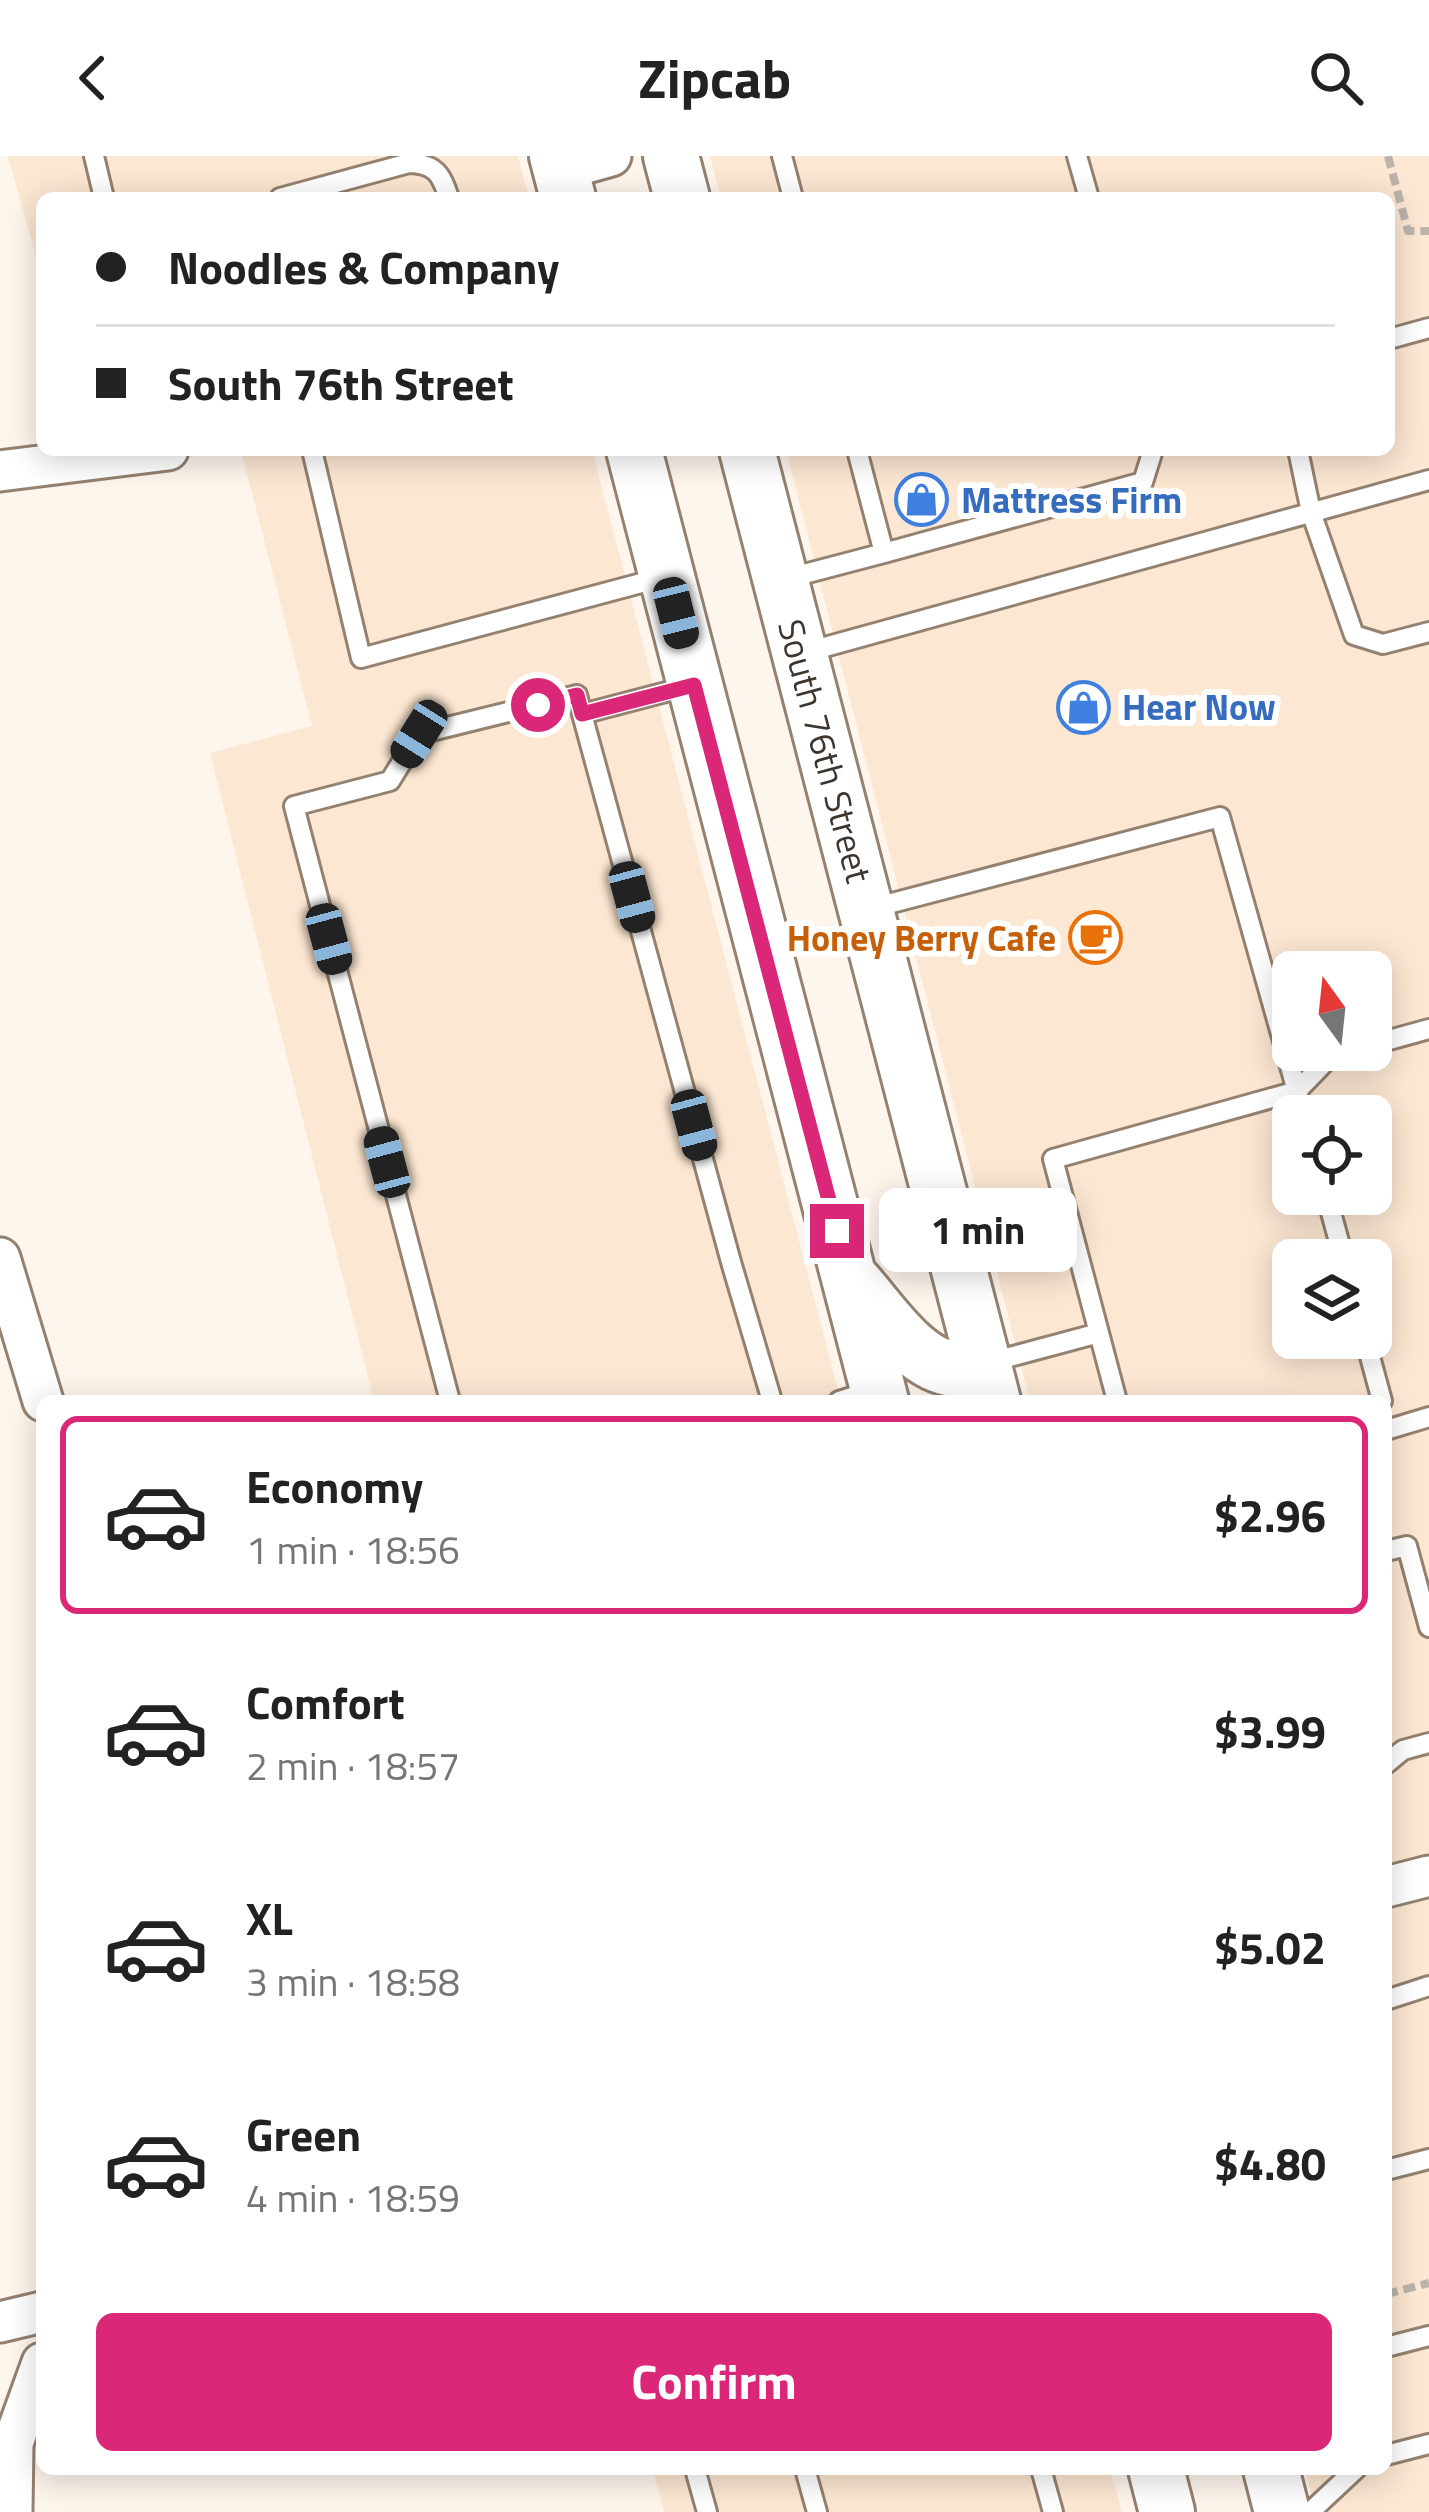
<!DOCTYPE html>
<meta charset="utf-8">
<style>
:root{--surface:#fff;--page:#f6f6f6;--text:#222;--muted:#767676;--line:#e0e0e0;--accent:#db2777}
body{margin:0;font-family:"Titillium Web",sans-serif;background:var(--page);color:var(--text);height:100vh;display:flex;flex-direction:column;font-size:45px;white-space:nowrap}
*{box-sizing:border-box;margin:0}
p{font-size:39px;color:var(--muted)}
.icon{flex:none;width:66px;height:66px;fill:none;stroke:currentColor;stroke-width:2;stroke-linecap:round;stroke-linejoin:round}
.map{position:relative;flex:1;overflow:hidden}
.panel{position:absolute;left:36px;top:1239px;width:1356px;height:1080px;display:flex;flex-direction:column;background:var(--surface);border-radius:18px;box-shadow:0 6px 30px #0003}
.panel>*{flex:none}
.banner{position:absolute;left:36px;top:36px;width:1359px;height:264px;border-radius:18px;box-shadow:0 6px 30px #0003;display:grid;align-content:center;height:264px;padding:0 60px;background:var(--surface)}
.needle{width:78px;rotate:345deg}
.tools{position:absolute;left:1272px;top:795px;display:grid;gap:24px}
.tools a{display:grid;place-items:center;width:120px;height:120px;border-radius:18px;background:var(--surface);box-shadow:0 6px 30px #0003;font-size:60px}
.end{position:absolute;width:54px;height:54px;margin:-27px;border:15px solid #db2777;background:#fff;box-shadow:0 0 0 6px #fff}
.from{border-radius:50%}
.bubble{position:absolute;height:84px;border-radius:18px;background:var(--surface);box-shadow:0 6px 30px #0003;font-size:39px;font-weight:700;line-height:84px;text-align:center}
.car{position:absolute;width:36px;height:72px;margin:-36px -18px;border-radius:15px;box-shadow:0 0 9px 3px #0007;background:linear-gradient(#222 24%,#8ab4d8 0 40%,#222 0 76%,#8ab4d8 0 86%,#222 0)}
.banner b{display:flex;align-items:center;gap:42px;height:114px;font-size:45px}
.banner b+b{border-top:3px solid var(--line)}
.banner i{width:30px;height:30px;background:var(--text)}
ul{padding:21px 0 0;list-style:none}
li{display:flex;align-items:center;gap:36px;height:198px;margin:0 24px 18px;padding:0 36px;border:6px solid transparent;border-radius:18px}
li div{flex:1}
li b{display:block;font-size:45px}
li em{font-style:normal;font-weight:700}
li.on{border-color:var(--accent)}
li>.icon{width:108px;height:108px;stroke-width:1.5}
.primary-button{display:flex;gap:24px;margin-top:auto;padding:24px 60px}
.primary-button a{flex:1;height:138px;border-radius:18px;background:var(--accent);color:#fff;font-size:48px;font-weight:700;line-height:138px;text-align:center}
header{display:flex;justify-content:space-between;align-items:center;height:156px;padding:0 60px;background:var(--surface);font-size:54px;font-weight:700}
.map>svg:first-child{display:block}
.built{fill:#fce7d2;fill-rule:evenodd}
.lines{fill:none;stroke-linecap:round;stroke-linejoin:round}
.service-casing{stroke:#94816f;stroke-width:24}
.minor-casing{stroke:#94816f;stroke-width:45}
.secondary-casing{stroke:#94816f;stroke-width:60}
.path{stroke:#bcb4ab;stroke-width:8;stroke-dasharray:12 6;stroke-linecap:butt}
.service{stroke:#fff;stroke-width:18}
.minor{stroke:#fff;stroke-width:39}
.secondary{stroke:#fff;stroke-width:54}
.route{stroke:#db2777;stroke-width:15}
.labels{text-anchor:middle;stroke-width:12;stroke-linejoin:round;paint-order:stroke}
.shop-label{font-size:36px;font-weight:bold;fill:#366cbe;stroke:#fff;text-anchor:start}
.street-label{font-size:36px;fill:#3e362e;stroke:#fff}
.food-label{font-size:36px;font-weight:bold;fill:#c56008;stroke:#fff;text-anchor:end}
</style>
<header><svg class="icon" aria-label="back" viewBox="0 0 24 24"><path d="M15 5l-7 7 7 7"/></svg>Zipcab<svg class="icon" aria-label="search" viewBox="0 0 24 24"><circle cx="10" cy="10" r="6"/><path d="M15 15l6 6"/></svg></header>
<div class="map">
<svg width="1429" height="2356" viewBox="0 0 1429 2356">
<rect width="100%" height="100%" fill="#fef6ed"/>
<!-- built -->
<path class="built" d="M 8,0 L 518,0 L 529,42 L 42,42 L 42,123 Z
M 710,0 L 1429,0 L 1429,2356 L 1316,2356 L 1305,2313 L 1386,2313 L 1386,1245 L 1030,1245 L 786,294 L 1389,294 L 1389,42 L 721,42 ZM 1293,816 L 1371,816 L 1371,894 L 1293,894 ZM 1293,960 L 1371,960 L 1371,1038 L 1293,1038 ZM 1293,1104 L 1371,1104 L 1371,1182 L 1293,1182 Z
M 241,294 L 592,294 L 841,1245 L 374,1245 L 210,597 L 312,570 Z
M 653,2313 L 1110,2313 L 1122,2356 L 664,2356 Z"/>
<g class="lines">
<defs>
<path id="service" d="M 94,0 L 104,42
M 782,0 L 793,42
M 1077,0 L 1089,42
M 280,42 L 409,7 C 436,8 441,18 449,42
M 1389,183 L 1429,172
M 312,294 L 361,502 L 660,422
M 1298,294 L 1311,356 L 1354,479 L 1383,488 L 1429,476
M 884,397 L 1143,326 L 1153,294
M 785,423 L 884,397 L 857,294
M 803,497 L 1429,324
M 582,558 L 731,1106 L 772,1245
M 869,753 L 1220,661 L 1304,960
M 1371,889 L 1429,873
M 1326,1038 L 1344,1104
M 1099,1177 L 1053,1003 L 1297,935 L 1330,901 L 1353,894
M 1365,1182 L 1382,1245
M 987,1207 L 1099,1177 L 1117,1245
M 450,1245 L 294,650 L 390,625 L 419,578 L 577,539 L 582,558 L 689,530
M 839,1245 L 874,1234
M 1386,1274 L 1429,1261
M 1386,1395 L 1407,1390 L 1429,1471
M 1386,1608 L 1403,1594 L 1429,1587
M 1386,1844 L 1429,1830
M 1386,2014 L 1429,2003
M 1386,2191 L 1429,2180
M 1386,2299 L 1429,2288
M 695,2313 L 707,2356
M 805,2313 L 817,2356
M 1041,2313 L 1053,2356
M 1310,2356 L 1356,2313"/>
<path id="minor" d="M 561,14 L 611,0
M 0,315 L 168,294
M 0,1102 L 43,1245
M 1386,1731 L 1429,1720
M 0,2166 L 42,2156
M 12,2356 L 13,2287 L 42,2207"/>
<path id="secondary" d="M 557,0 L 568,42
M 671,0 L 682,42
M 634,294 L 881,1245
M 747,294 L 993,1245
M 853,1125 C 879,1153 913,1209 954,1213 C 963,1213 974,1210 983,1208
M 1156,2313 L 1167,2356
M 1271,2313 L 1282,2356"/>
</defs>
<!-- service casing -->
<use href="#service" class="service-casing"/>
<!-- minor casing -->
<use href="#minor" class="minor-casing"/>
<!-- secondary casing -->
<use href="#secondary" class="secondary-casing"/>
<!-- path -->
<path class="path" d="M 1388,0 L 1408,75 L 1429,75
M 1386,2138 L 1429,2127"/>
<!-- service -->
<use href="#service" class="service"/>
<!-- minor -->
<use href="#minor" class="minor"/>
<!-- secondary -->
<use href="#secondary" class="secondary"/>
</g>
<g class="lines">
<!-- route -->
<path class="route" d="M 538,549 L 577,539 L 582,558 L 694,529 L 837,1075"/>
</g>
<!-- icons -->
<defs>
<symbol id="shop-ring" viewBox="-11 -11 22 22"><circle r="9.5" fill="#fff" stroke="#3f7fe0" stroke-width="1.5"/><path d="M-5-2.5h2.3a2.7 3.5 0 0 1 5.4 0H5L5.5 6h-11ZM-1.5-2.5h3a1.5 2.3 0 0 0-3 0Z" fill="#3f7fe0"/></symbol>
<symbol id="cafe-ring" viewBox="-11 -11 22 22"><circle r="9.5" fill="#fff" stroke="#e8710a" stroke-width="1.5"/><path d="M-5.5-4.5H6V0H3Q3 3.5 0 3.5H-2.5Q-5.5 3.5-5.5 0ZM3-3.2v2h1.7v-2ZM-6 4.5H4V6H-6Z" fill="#e8710a"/></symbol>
</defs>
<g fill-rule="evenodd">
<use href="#shop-ring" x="892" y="314" width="59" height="59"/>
<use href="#shop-ring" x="1054" y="522" width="59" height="59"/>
<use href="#cafe-ring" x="1066" y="752" width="59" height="59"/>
</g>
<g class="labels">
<!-- shop labels -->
<g class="shop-label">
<text x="961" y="357">Mattress Firm</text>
<text x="1122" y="564">Hear Now</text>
</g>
<!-- street labels -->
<g class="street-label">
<text transform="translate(825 595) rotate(75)" y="13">South 76th Street</text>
</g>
<!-- food labels -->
<g class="food-label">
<text x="1056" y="795">Honey Berry Cafe</text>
</g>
</g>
</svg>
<div class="tools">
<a><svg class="needle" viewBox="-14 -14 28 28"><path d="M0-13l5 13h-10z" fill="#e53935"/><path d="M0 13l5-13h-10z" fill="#767676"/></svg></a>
<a><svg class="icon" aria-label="locate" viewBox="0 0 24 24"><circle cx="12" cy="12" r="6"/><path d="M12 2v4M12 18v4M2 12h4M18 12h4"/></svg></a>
<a><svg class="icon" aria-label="layers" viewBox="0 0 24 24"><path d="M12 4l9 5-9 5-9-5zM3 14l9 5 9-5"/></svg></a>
</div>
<i class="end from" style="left:538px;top:549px"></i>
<i class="end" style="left:837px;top:1075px"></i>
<div class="bubble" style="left:879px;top:1032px;width:198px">1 min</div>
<i class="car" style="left:676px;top:457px;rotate:166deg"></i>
<i class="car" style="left:419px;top:578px;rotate:212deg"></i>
<i class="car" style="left:632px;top:741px;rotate:165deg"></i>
<i class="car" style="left:329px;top:783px;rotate:165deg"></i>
<i class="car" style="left:694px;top:969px;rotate:165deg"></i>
<i class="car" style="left:387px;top:1006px;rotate:345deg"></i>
<div class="banner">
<b><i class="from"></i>Noodles &amp; Company</b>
<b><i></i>South 76th Street</b>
</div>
<section class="panel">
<ul>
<li class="on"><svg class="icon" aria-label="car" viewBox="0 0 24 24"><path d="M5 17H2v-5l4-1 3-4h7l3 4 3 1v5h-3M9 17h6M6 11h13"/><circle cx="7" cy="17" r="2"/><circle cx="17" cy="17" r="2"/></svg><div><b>Economy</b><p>1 min · 18:56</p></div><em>$2.96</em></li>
<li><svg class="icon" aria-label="car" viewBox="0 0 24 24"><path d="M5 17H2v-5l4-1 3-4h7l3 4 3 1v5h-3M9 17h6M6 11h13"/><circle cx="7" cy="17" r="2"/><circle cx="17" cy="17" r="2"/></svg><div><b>Comfort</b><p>2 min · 18:57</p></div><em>$3.99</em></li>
<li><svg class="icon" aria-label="car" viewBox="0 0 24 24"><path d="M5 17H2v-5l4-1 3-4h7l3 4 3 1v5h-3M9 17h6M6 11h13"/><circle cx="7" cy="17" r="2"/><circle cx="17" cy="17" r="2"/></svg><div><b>XL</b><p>3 min · 18:58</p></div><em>$5.02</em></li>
<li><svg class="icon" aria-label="car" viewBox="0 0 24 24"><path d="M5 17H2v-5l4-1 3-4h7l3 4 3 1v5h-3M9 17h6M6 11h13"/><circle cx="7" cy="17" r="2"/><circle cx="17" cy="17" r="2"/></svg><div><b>Green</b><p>4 min · 18:59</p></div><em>$4.80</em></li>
</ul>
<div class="primary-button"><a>Confirm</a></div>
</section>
</div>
